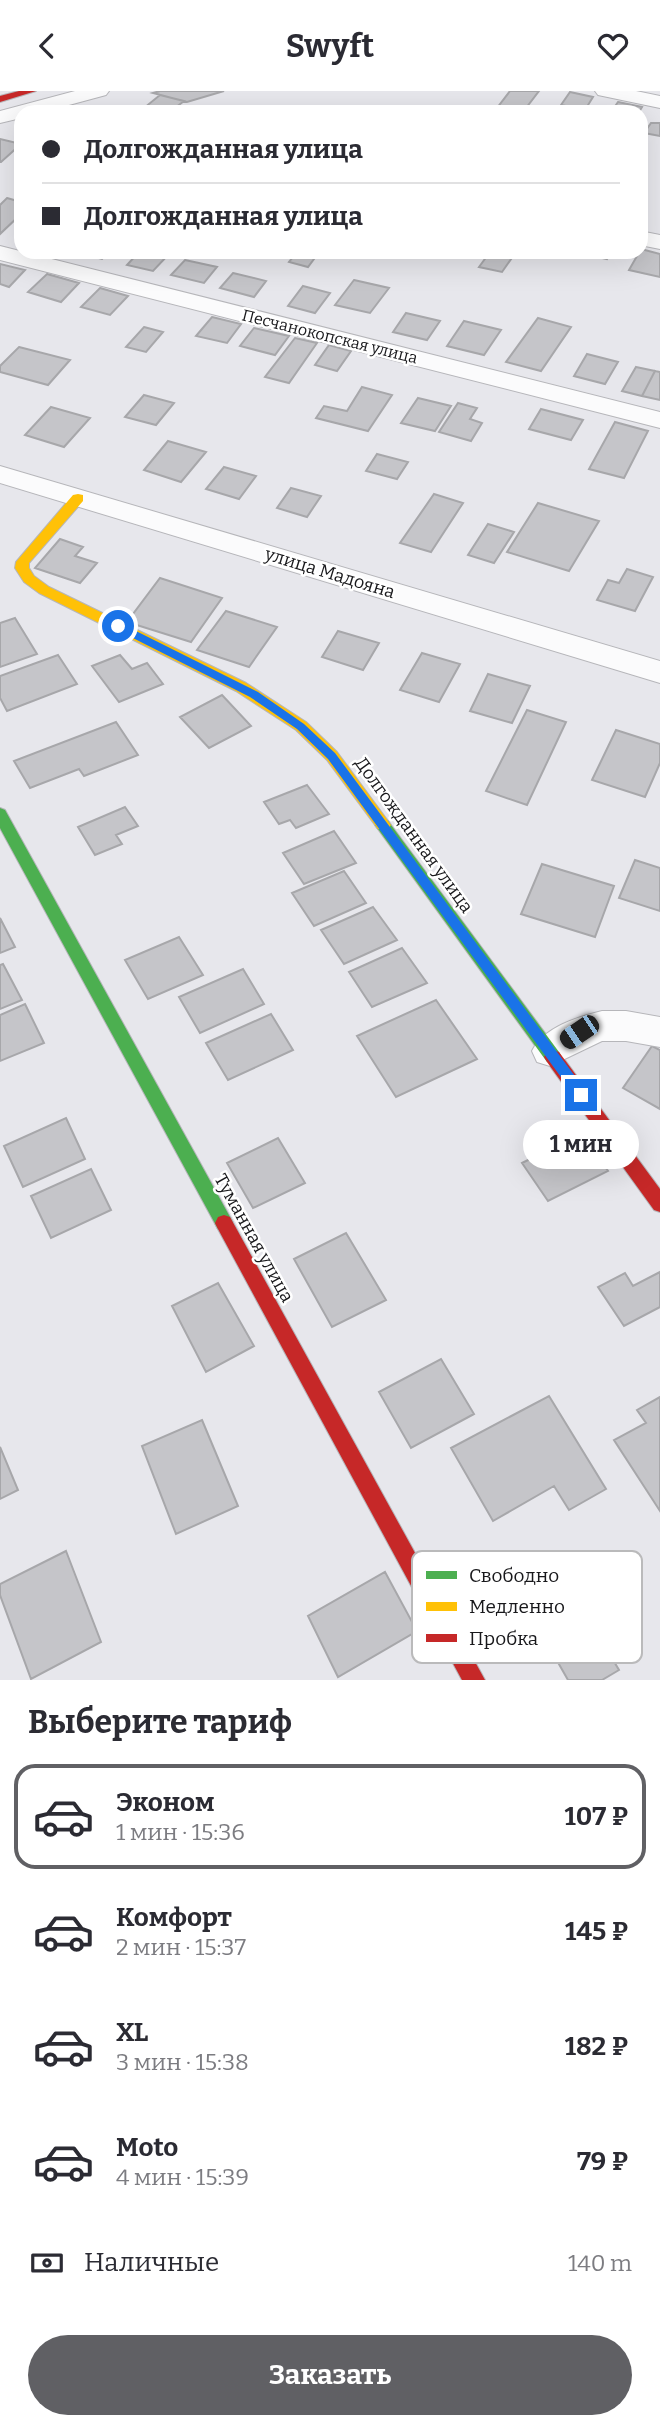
<!DOCTYPE html>
<html lang="ru">
<meta charset="utf-8">
<style>
:root{--surface:#fff;--page:#f2f2f3;--text:#2b2b33;--muted:#7c7c81;--line:#e1e1e2;--accent:#606064}
body{margin:0;font-family:Bitter,serif;background:var(--page);color:var(--text);height:100vh;display:flex;flex-direction:column;font-size:26px;white-space:nowrap}
*{box-sizing:border-box;margin:0}
p{font-size:23px;color:var(--muted)}
.icon{flex:none;width:38px;height:38px;fill:none;stroke:currentColor;stroke-width:2;stroke-linecap:round;stroke-linejoin:round}
.map{position:relative;height:1589px;overflow:hidden}
.side{display:flex;flex-direction:column;background:var(--surface);flex:1}
.side>*{flex:none}
.guide{position:absolute;left:14px;top:14px;width:634px;height:154px;border-radius:21px;box-shadow:0 7px 28px #0002;display:grid;align-content:center;height:154px;padding:0 28px;background:var(--surface)}
.end{position:absolute;width:32px;height:32px;margin:-16px;border:9px solid #1a73e8;background:#fff;box-shadow:0 0 0 4px #fff}
.from{border-radius:50%}
.bubble{position:absolute;height:49px;border-radius:24px;background:var(--surface);box-shadow:0 7px 28px #0002;font-size:23px;font-weight:700;line-height:49px;text-align:center}
.car{position:absolute;width:21px;height:42px;margin:-21px -10px;border-radius:9px;box-shadow:0 0 5px 2px #0007;background:linear-gradient(#222 24%,#8ab4d8 0 40%,#222 0 76%,#8ab4d8 0 86%,#222 0)}
.guide b{display:flex;align-items:center;gap:24px;height:66px;font-size:26px}
.guide b+b{border-top:2px solid var(--line)}
.guide i{width:18px;height:18px;background:var(--text)}
ul{padding:0;list-style:none}
li{display:flex;align-items:center;gap:21px;height:105px;margin:0 14px 10px;padding:0 14px;border:4px solid transparent;border-radius:21px}
li div{flex:1}
li b{display:block;font-size:26px}
li em{font-style:normal;font-weight:700}
li.active{border-color:var(--accent)}
li>.icon{width:63px;height:63px;stroke-width:1.5}
h2{padding:0 28px;font-size:32px;line-height:84px}
.pay{display:flex;align-items:center;gap:18px;height:77px;padding:0 28px;font-size:26px}
.pay p{margin-inline-start:auto}
.cta{display:flex;gap:14px;margin-top:auto;padding:14px 28px}
.cta a{flex:1;height:80px;border-radius:42px;background:var(--accent);color:#fff;font-size:28px;font-weight:700;line-height:80px;text-align:center}
header{display:flex;justify-content:space-between;align-items:center;height:91px;padding:0 28px;background:var(--surface);font-size:32px;font-weight:700}
.map>svg:first-child{display:block}
.building{fill:#c5c5c9;stroke:#a7a7aa;stroke-width:2}
.lines{fill:none;stroke-linecap:round;stroke-linejoin:round}
.street-casing{stroke:#b6b6ba;stroke-width:2}
.fast-casing{stroke:#b6b6ba;stroke-width:2}
.slow-casing{stroke:#b6b6ba;stroke-width:2}
.jam-casing{stroke:#b6b6ba;stroke-width:2}
.street{fill:#fbfbfc;fill-rule:evenodd}
.fast{fill:#4caf50;fill-rule:evenodd}
.slow{fill:#ffc107;fill-rule:evenodd}
.jam{fill:#c62828;fill-rule:evenodd}
.route{fill:#1a73e8}
.labels{text-anchor:middle;stroke-width:5;stroke-linejoin:round;paint-order:stroke}
.far-street-label{font-size:16px;fill:#18181b;stroke:#fff}
.street-label{font-size:18px;fill:#18181b;stroke:#fff}
.key{fill:#fff;stroke:#bababb;stroke-width:2}
.key-label{font-size:19px;fill:#18181b}
</style>
<header><svg class="icon" aria-label="back" viewBox="0 0 24 24"><path d="M15 5l-7 7 7 7"/></svg>Swyft<svg class="icon" aria-label="heart" viewBox="0 0 24 24"><path d="M12 20l-8-8c-3-5 5-10 8-4 3-6 11-1 8 4z"/></svg></header>
<div class="map">
<svg width="660" height="1589" viewBox="0 0 660 1589">
<rect width="100%" height="100%" fill="#e7e7ec"/>
<!-- building -->
<path class="building" d="M 160,0 L 224,0 L 187,11 L 153,2 Z
M 510,0 L 539,0 L 523,21 L 497,17 Z
M 570,1 L 593,6 L 585,19 L 561,14 Z
M 160,4 L 184,10 L 170,21 L 144,17 Z
M 618,11 L 642,16 L 639,21 L 611,21 Z
M 651,32 L 660,32 L 660,45 L 644,42 Z
M 0,48 L 21,53 L 1,71 L 0,71 Z
M 7,107 L 21,111 L 21,123 L 0,143 L 0,114 Z
M 641,158 L 660,163 L 660,186 L 629,179 Z
M 76,161 L 109,161 L 102,168 Z
M 139,161 L 154,161 L 168,164 L 153,180 L 127,174 Z
M 297,161 L 329,161 L 325,166 L 317,164 L 308,176 L 289,171 Z
M 490,161 L 516,161 L 502,181 L 479,176 Z
M 576,161 L 611,161 L 607,168 Z
M 185,169 L 217,176 L 204,192 L 171,184 Z
M 0,173 L 25,179 L 9,196 L 0,193 Z
M 233,182 L 266,190 L 254,206 L 220,197 Z
M 47,183 L 79,192 L 61,211 L 28,201 Z
M 354,189 L 389,197 L 370,222 L 335,214 Z
M 303,195 L 330,202 L 315,222 L 288,215 Z
M 100,197 L 128,205 L 110,224 L 81,216 Z
M 406,222 L 440,230 L 427,249 L 393,241 Z
M 212,226 L 241,233 L 227,252 L 196,245 Z
M 538,227 L 571,236 L 541,280 L 506,271 Z
M 464,230 L 501,239 L 484,264 L 447,255 Z
M 144,236 L 163,241 L 146,261 L 126,256 Z
M 254,237 L 289,245 L 275,264 L 240,255 Z
M 295,247 L 317,252 L 289,292 L 265,286 Z
M 329,254 L 351,260 L 337,280 L 315,274 Z
M 19,256 L 70,269 L 48,294 L 0,281 L 0,275 Z
M 587,263 L 618,271 L 605,293 L 574,285 Z
M 636,276 L 655,280 L 642,305 L 622,300 Z
M 655,280 L 660,281 L 660,309 L 642,305 Z
M 362,296 L 392,304 L 368,340 L 316,327 L 324,315 L 347,320 Z
M 144,304 L 174,312 L 156,334 L 125,326 Z
M 418,307 L 451,315 L 435,340 L 401,332 Z
M 458,312 L 477,317 L 470,328 L 482,332 L 471,350 L 439,341 Z
M 51,316 L 90,327 L 64,356 L 25,344 Z
M 541,318 L 583,329 L 571,349 L 529,338 Z
M 615,331 L 648,340 L 624,387 L 589,378 Z
M 168,350 L 206,361 L 181,391 L 144,379 Z
M 377,363 L 408,371 L 397,388 L 366,380 Z
M 224,376 L 256,385 L 239,408 L 206,398 Z
M 291,397 L 321,405 L 307,426 L 277,417 Z
M 434,403 L 463,412 L 431,461 L 400,452 Z
M 538,412 L 599,430 L 569,480 L 507,461 Z
M 488,433 L 514,441 L 494,472 L 468,464 Z
M 60,448 L 83,456 L 75,465 L 97,472 L 80,492 L 35,477 Z
M 627,478 L 653,486 L 635,520 L 597,509 L 608,489 L 619,492 Z
M 160,487 L 222,507 L 191,551 L 127,531 Z
M 226,520 L 277,536 L 249,576 L 197,559 Z
M 15,527 L 37,563 L 0,576 L 0,532 Z
M 338,540 L 379,552 L 363,579 L 322,566 Z
M 422,562 L 460,573 L 439,611 L 400,599 Z
M 58,564 L 77,593 L 7,620 L 0,607 L 0,585 Z
M 120,564 L 132,578 L 147,572 L 163,593 L 119,611 L 92,575 Z
M 488,583 L 530,595 L 512,632 L 470,620 Z
M 222,604 L 251,635 L 209,657 L 180,626 Z
M 527,619 L 566,631 L 527,714 L 486,700 Z
M 116,631 L 138,664 L 84,685 L 79,678 L 30,697 L 14,670 Z
M 616,639 L 660,653 L 660,672 L 645,706 L 592,689 Z
M 307,694 L 329,723 L 296,737 L 290,729 L 279,733 L 264,711 Z
M 125,716 L 138,735 L 116,744 L 122,753 L 95,764 L 78,736 Z
M 334,740 L 356,772 L 304,793 L 283,762 Z
M 635,769 L 660,777 L 660,820 L 619,807 Z
M 542,773 L 614,795 L 595,846 L 521,823 Z
M 344,780 L 366,812 L 314,835 L 292,802 Z
M 373,816 L 397,849 L 344,873 L 321,839 Z
M 0,827 L 15,856 L 0,862 Z
M 179,846 L 203,884 L 148,908 L 125,869 Z
M 402,857 L 427,892 L 372,916 L 349,881 Z
M 3,873 L 22,909 L 0,918 L 0,874 Z
M 243,878 L 264,913 L 200,942 L 179,906 Z
M 436,909 L 477,968 L 396,1006 L 357,945 Z
M 25,913 L 44,952 L 0,970 L 0,924 Z
M 271,923 L 293,959 L 228,989 L 206,952 Z
M 652,955 L 660,959 L 660,1018 L 623,997 Z
M 66,1027 L 85,1068 L 23,1096 L 4,1055 Z
M 581,1043 L 608,1080 L 548,1110 L 522,1072 Z
M 278,1047 L 305,1092 L 253,1117 L 227,1072 Z
M 91,1078 L 111,1119 L 51,1147 L 31,1105 Z
M 346,1142 L 386,1209 L 332,1236 L 294,1168 Z
M 660,1181 L 660,1216 L 624,1235 L 598,1196 L 625,1182 L 633,1195 Z
M 218,1192 L 254,1255 L 206,1281 L 172,1215 Z
M 441,1268 L 474,1323 L 411,1357 L 379,1301 Z
M 549,1305 L 606,1398 L 569,1419 L 554,1395 L 493,1430 L 451,1357 Z
M 660,1306 L 660,1420 L 614,1349 L 646,1332 L 637,1319 Z
M 202,1329 L 238,1415 L 176,1443 L 142,1355 Z
M 0,1356 L 18,1399 L 0,1408 Z
M 66,1460 L 101,1551 L 31,1588 L 0,1504 L 0,1493 Z
M 385,1481 L 417,1540 L 338,1586 L 308,1525 Z
M 584,1520 L 619,1579 L 602,1589 L 568,1589 L 543,1545 Z"/>
<g class="lines">
<defs>
<path id="street" d="M 75,0 L 109,0 L 106,4 L 43,21 L 21,21 L 21,27 L 0,32 L 0,20 Z
M 595,0 L 636,0 L 660,5 L 660,17 L 598,4 Z
M 640,140 L 660,144 L 660,158 L 640,154 Z
M 0,155 L 660,321 L 660,337 L 0,169 Z
M 0,375 L 660,570 L 660,592 L 0,392 Z
M 602,920 L 626,920 L 660,926 L 660,956 L 626,950 L 602,950 L 550,975 L 537,971 L 532,960 C 544,936 578,926 602,920 Z"/>
<path id="fast" d="M 0,717 L 5,719 L 230,1126 L 233,1132 L 230,1138 L 224,1140 L 218,1138 L 0,737 Z
M 383,728 L 388,730 L 559,961 L 562,966 L 559,971 L 553,973 L 547,971 L 378,738 L 375,734 Z"/>
<path id="slow" d="M 78,403 L 83,404 L 83,410 L 29,472 L 29,477 L 34,485 L 49,496 L 246,592 L 306,631 L 337,661 L 388,730 L 391,734 L 388,738 L 378,738 L 327,669 L 296,639 L 236,600 L 39,502 L 24,491 L 15,477 L 16,471 L 73,404 Z"/>
<path id="jam" d="M 19,0 L 36,0 L 0,11 L 0,5 Z
M 553,959 L 559,961 L 660,1098 L 660,1121 L 654,1119 L 547,971 L 544,966 L 547,961 Z
M 224,1124 L 230,1126 L 485,1589 L 462,1589 L 218,1138 L 215,1132 L 218,1126 Z"/>
</defs>
<!-- street casing -->
<use href="#street" class="street-casing"/>
<!-- fast casing -->
<use href="#fast" class="fast-casing"/>
<!-- slow casing -->
<use href="#slow" class="slow-casing"/>
<!-- jam casing -->
<use href="#jam" class="jam-casing"/>
<!-- street -->
<use href="#street" class="street"/>
<!-- fast -->
<use href="#fast" class="fast"/>
<!-- slow -->
<use href="#slow" class="slow"/>
<!-- jam -->
<use href="#jam" class="jam"/>
</g>
<!-- route -->
<path class="route" d="M 115,533 L 122,533 L 258,601 L 304,633 L 335,662 L 586,1000 L 586,1008 L 577,1008 L 328,668 L 297,638 L 250,606 L 115,538 Z"/>
<g class="labels">
<!-- far-street labels -->
<g class="far-street-label">
<text transform="translate(330 245) rotate(14)" y="6">Песчанокопская улица</text>
</g>
<!-- street labels -->
<g class="street-label">
<text transform="translate(330 482) rotate(17)" y="6">улица Мадояна</text>
<text transform="translate(414 744) rotate(54)" y="6">Долгожданная улица</text>
<text transform="translate(254 1147) rotate(61)" y="6">Туманная улица</text>
</g>
</g>
<!-- legend -->
<rect x="412" y="1460" width="230" height="112" rx="10" class="key"/>
<rect x="426" y="1480" width="31" height="8" fill="#4caf50"/>
<rect x="426" y="1511" width="31" height="9" fill="#ffc107"/>
<rect x="426" y="1543" width="31" height="8" fill="#c62828"/>
<g class="key-label">
<text x="469" y="1491">Свободно</text>
<text x="469" y="1522">Медленно</text>
<text x="469" y="1554">Пробка</text>
</g>
</svg>
<i class="end from" style="left:118px;top:535px"></i>
<i class="end" style="left:581px;top:1004px"></i>
<div class="bubble" style="left:523px;top:1029px;width:116px">1 мин</div>
<i class="car" style="left:579px;top:941px;rotate:236deg"></i>
<div class="guide">
<b><i class="from"></i>Долгожданная улица</b>
<b><i></i>Долгожданная улица</b>
</div>
</div>
<section class="side">
<h2>Выберите тариф</h2>
<ul>
<li class="active"><svg class="icon" aria-label="car" viewBox="0 0 24 24"><path d="M5 17H2v-5l4-1 3-4h7l3 4 3 1v5h-3M9 17h6M6 11h13"/><circle cx="7" cy="17" r="2"/><circle cx="17" cy="17" r="2"/></svg><div><b>Эконом</b><p>1 мин · 15:36</p></div><em>107 ₽</em></li>
<li><svg class="icon" aria-label="car" viewBox="0 0 24 24"><path d="M5 17H2v-5l4-1 3-4h7l3 4 3 1v5h-3M9 17h6M6 11h13"/><circle cx="7" cy="17" r="2"/><circle cx="17" cy="17" r="2"/></svg><div><b>Комфорт</b><p>2 мин · 15:37</p></div><em>145 ₽</em></li>
<li><svg class="icon" aria-label="car" viewBox="0 0 24 24"><path d="M5 17H2v-5l4-1 3-4h7l3 4 3 1v5h-3M9 17h6M6 11h13"/><circle cx="7" cy="17" r="2"/><circle cx="17" cy="17" r="2"/></svg><div><b>XL</b><p>3 мин · 15:38</p></div><em>182 ₽</em></li>
<li><svg class="icon" aria-label="car" viewBox="0 0 24 24"><path d="M5 17H2v-5l4-1 3-4h7l3 4 3 1v5h-3M9 17h6M6 11h13"/><circle cx="7" cy="17" r="2"/><circle cx="17" cy="17" r="2"/></svg><div><b>Moto</b><p>4 мин · 15:39</p></div><em>79 ₽</em></li>
</ul>
<div class="pay"><svg class="icon" aria-label="cash" viewBox="0 0 24 24"><path d="M3 7h18v10H3z"/><circle cx="12" cy="12" r="2"/></svg>Наличные<p>140 m</p></div>
<div class="cta"><a>Заказать</a></div>
</section>
